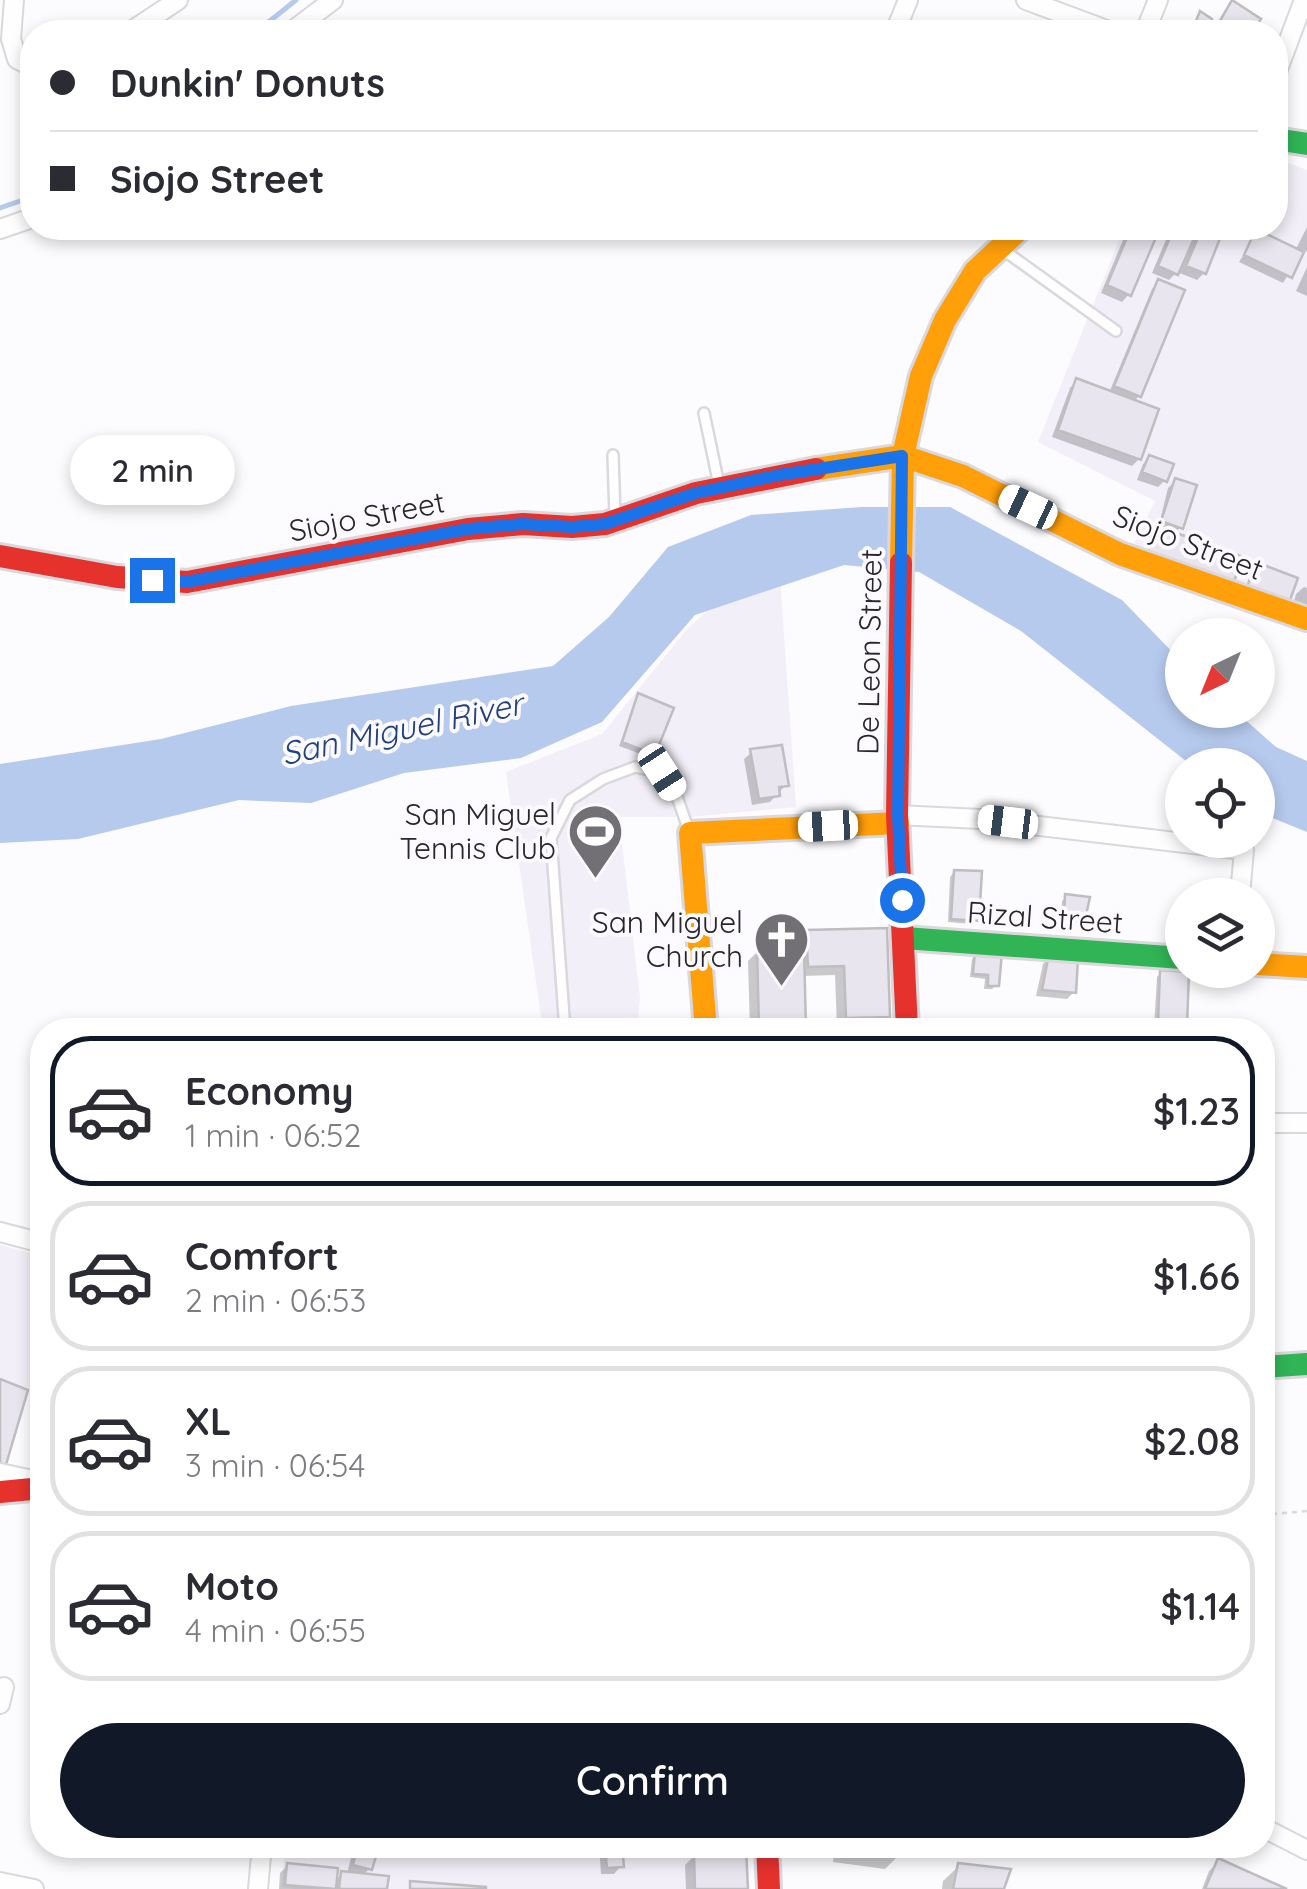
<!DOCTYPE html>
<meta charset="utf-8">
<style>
:root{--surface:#fff;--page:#f2f2f3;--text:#2b2b33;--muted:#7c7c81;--line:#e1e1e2;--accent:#111827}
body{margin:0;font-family:Quicksand,sans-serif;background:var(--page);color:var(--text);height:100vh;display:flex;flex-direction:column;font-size:38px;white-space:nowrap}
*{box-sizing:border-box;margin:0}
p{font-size:32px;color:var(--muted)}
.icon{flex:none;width:55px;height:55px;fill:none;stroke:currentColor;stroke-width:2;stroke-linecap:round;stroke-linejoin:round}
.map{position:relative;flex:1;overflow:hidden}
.drawer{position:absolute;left:30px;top:1018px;width:1245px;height:840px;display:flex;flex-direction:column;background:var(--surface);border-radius:40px;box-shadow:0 5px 15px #0003}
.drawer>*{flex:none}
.hud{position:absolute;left:20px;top:20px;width:1268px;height:220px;border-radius:40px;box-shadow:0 5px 15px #0003;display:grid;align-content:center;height:220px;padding:0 30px;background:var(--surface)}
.needle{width:65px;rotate:223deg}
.buttons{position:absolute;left:1165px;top:618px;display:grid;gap:20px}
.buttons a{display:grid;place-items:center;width:110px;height:110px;border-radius:50%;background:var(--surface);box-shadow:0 5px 15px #0003;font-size:50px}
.end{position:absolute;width:45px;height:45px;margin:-22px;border:12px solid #1a73e8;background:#fff;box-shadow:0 0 0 5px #fff}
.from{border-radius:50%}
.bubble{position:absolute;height:70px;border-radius:35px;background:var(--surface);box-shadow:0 5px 15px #0003;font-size:32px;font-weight:600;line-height:70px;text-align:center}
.car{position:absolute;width:30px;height:60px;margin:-30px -15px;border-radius:12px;box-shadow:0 0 8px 2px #0007;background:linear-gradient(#fff 24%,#345 0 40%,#fff 0 76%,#345 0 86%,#fff 0)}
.hud b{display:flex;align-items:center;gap:35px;height:95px;font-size:38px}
.hud b+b{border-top:2px solid var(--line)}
.hud i{width:25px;height:25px;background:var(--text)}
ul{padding:18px 0 0;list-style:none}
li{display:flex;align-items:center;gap:30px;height:150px;margin:0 20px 15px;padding:0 10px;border:5px solid var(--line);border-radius:40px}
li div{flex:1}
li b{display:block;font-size:38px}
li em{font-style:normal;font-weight:600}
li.selected{border-color:var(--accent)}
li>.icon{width:90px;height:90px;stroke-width:1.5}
.cta{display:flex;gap:20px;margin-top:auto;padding:20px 30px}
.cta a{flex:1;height:115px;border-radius:60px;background:var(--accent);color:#fff;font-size:40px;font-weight:600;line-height:115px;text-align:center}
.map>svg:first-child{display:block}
.built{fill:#f3eff8}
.water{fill:#b6caee}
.shadow{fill:#0003}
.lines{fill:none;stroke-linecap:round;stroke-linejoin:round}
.stream{stroke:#b6caee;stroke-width:5}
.building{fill:#e9e5ee;stroke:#bebdc0;stroke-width:2.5}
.lane-casing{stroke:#dad8dc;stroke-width:14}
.street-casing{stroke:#dad8dc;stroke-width:22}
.fast-casing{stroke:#dad8dc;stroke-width:28}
.slow-casing{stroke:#dad8dc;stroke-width:28}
.jam-casing{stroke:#dad8dc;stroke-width:28}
.path{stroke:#dadada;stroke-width:2.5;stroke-dasharray:5 5;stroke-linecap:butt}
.lane{stroke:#fffeff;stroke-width:9}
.street{stroke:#fffeff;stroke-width:18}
.fast{stroke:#30b455;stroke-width:22}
.slow{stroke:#ff9f0a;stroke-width:22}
.jam{stroke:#e5322d;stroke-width:22}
.route{stroke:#1a73e8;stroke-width:12}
.labels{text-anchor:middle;stroke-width:8;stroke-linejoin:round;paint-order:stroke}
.street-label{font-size:30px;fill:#28252b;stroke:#fcfafe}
.poi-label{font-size:30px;fill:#28252b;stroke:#fcfafe;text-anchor:end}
.water-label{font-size:32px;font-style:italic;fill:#20417e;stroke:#fcfafe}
</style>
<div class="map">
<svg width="1307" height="1889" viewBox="0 0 1307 1889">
<rect width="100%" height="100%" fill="#fcfbfd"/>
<!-- built -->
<path class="built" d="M 1275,158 L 1307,170 L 1307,615 L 1131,550 L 1155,501 L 1038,442 L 1124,228 L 1275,228 Z
M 780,577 L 796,807 L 690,817 L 619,817 L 640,998 L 637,1030 L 543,1030 L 506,772 L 602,734 L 688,628 L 720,600 Z
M 0,1245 L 42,1256 L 42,1393 L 0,1379 Z
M 285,1845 L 748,1845 L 749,1889 L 295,1889 L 282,1887 Z"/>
<!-- water -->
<path class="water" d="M 862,507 L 950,507 L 1122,600 L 1182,662 L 1182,710 L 1234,710 L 1276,747 L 1307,761 L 1307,832 L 1258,812 L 1258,765 L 1191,765 L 1021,631 L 919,572 L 844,565 L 695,615 L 602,722 L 521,758 L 404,773 L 311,803 L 239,800 L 78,839 L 0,843 L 0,764 L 161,739 L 291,706 L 553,666 L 609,617 L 668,547 L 751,515 Z"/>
<!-- shadow -->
<path class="shadow" d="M 1228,7 L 1258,20 L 1250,32 L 1222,32 L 1215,29 Z
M 1307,227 L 1307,252 L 1303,250 L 1283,283 L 1239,262 L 1257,232 L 1295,251 Z
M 1128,228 L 1157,228 L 1129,294 L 1122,302 L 1101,293 Z
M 1176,228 L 1196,236 L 1199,228 L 1221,228 L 1204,273 L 1197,280 L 1177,272 L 1169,280 L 1152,273 L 1168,235 Z
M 1307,267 L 1307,296 L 1296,291 Z
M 1159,282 L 1139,396 L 1133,402 L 1139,459 L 1132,466 L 1052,437 L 1070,388 L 1077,381 L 1109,393 L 1152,289 Z
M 1150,457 L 1165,480 L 1158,487 L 1137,480 L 1143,464 Z
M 1175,481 L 1181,527 L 1142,559 L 1151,536 L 1158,529 L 1168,488 Z
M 1304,587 L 1307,588 L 1307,620 L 1290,616 L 1296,594 Z
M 639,696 L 653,753 L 649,757 L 619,746 Z
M 752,752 L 786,785 L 770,802 L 752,805 L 744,759 Z
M 954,872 L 977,920 L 972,924 L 948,922 L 950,877 Z
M 1066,897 L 1083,918 L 1079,923 L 1061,920 L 1062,901 Z
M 884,930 L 888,1016 L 878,1026 L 837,1027 L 835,975 L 802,976 L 803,1030 L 750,1030 L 748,961 L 758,951 L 798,950 L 798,942 L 807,932 Z
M 976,954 L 997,984 L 992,989 L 984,989 L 985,979 L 970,977 L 972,959 Z
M 1050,956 L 1074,992 L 1067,999 L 1036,996 L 1043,964 Z
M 1161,973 L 1184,1025 L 1180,1029 L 1154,1027 L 1157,977 Z
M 599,1845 L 646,1845 L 646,1851 L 639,1858 L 621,1858 L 621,1866 L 614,1874 L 601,1874 Z
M 835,1845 L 901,1845 L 900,1854 L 885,1869 L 833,1862 Z
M 360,1846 L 369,1869 L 362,1876 L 385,1889 L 279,1889 L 280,1873 L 287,1866 L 334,1881 L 342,1874 L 347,1874 L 352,1853 Z
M 695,1855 L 745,1889 L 686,1889 L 685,1865 Z
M 1219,1861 L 1281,1889 L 1202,1889 L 1209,1871 Z
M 959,1866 L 1001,1889 L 942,1889 L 943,1881 Z"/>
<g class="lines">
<!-- stream -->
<path class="stream" d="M 256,32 L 296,0
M 0,208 L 32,197"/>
</g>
<!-- building -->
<path class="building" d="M 1232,0 L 1261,19 L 1253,32 L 1233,32 L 1218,24 Z
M 1200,11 L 1212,19 L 1207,32 L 1192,31 Z
M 1131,228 L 1160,228 L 1131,296 L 1107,285 Z
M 1174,228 L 1196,234 L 1178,275 L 1158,266 Z
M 1202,228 L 1224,228 L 1206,274 L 1186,266 Z
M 1256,229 L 1304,252 L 1292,278 L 1244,255 Z
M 1158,279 L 1185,290 L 1141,397 L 1114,386 Z
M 1076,378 L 1159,409 L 1141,460 L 1058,430 Z
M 1149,455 L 1174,464 L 1167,482 L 1142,472 Z
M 1175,478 L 1197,485 L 1183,529 L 1161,521 Z
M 1157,526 L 1243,557 L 1233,584 L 1148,552 Z
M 1256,562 L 1298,578 L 1289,603 L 1247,587 Z
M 638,693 L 674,708 L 655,755 L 622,742 Z
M 782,745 L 789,786 L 779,787 L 780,796 L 759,799 L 750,749 Z
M 954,870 L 982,871 L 979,921 L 951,919 Z
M 1065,894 L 1090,897 L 1085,920 L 1064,917 Z
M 887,928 L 890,1017 L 846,1018 L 844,966 L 808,967 L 806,930 Z
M 804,947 L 806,1030 L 759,1030 L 757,948 Z
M 975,952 L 1002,952 L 999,986 L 988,986 L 988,975 L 973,974 Z
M 1049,954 L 1078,959 L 1076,993 L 1042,990 Z
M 1160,970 L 1189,972 L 1187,1026 L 1158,1024 Z
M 0,1379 L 28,1390 L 5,1468 L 0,1467 Z
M 358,1845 L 378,1849 L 372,1870 L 353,1865 Z
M 605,1845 L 622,1845 L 624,1867 L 607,1868 Z
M 847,1845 L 904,1845 L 902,1855 Z
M 746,1849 L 748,1889 L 695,1889 L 694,1853 Z
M 1218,1858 L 1287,1889 L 1205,1889 Z
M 287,1863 L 338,1868 L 336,1889 L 285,1885 Z
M 958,1863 L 1011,1869 L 1004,1889 L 953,1889 Z
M 341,1871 L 389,1876 L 387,1889 L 339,1889 Z
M 410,1881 L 486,1887 L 486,1889 L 410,1889 Z"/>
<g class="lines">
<defs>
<path id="lane" d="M 1002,249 L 1116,331
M 704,413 L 719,485
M 613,455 L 615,517
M 565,1030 L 551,838 L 570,800 L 603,779 L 635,767 L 662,772 L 676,794 L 689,831"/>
<path id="street" d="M 14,0 L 11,39 L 17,59 L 32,67
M 1026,0 L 1112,32
M 130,32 L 178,0
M 291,32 L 333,0
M 895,32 L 908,0
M 1145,32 L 1158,0
M 1275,77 L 1304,0
M 0,229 L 32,218
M 897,815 L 980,819 L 1244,850 L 1240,895
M 1262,1123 L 1307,1123
M 0,1232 L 42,1243
M 0,1473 L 42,1482
M 0,1704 L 4,1687
M 1262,1827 L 1307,1850
M 0,1882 L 34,1889
M 258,1889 L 262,1845"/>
<path id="fast" d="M 1275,139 L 1307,144
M 904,938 L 1182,958
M 1262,1367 L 1307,1364"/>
<path id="slow" d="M 816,469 L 903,456 L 963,476 L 1120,554 L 1307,619
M 901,563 L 903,456 L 921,376 L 945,320 L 975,271 L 1021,228
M 1258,964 L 1307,967
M 706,1030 L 690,833 L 898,823"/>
<path id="jam" d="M 0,556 L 117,577 L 187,582 L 468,529 L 523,524 L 572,527 L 605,524 L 696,493 L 816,469
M 901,563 L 897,815 L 907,1030
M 0,1492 L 42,1488
M 767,1845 L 769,1889"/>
</defs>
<!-- lane casing -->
<use href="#lane" class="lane-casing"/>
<!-- street casing -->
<use href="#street" class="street-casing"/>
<!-- fast casing -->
<use href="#fast" class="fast-casing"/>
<!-- slow casing -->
<use href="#slow" class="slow-casing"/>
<!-- jam casing -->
<use href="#jam" class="jam-casing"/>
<!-- path -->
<path class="path" d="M 1262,1515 L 1307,1511"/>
<!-- lane -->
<use href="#lane" class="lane"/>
<!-- street -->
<use href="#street" class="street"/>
<!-- fast -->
<use href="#fast" class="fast"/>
<!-- slow -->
<use href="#slow" class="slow"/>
<!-- jam -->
<use href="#jam" class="jam"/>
</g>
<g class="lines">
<!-- route -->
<path class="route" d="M 152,580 L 186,582 L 468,529 L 522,524 L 572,527 L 605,524 L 696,493 L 779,475 L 902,456 L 898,815 L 902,900"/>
</g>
<!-- icons -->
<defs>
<symbol id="stadium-pin" viewBox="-11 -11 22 30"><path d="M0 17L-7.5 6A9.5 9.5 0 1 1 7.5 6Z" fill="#727074" stroke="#fcfafe"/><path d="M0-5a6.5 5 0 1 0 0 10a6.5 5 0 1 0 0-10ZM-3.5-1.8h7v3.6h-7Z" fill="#fff"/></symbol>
<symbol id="church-pin" viewBox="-11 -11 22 30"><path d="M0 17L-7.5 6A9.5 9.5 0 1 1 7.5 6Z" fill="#727074" stroke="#fcfafe"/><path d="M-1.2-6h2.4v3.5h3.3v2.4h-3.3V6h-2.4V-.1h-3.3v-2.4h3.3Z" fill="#fff"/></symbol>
</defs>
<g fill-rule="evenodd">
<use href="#stadium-pin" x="564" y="800" width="63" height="86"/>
<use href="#church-pin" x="750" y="908" width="63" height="86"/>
</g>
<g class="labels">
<!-- street labels -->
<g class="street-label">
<text transform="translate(367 517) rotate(-11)" y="10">Siojo Street</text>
<text transform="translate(1188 543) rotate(21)" y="10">Siojo Street</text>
<text transform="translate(870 652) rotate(-89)" y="10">De Leon Street</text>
<text transform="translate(1045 918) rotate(4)" y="10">Rizal Street</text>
</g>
<!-- poi labels -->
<g class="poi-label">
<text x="556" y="825">San Miguel<tspan x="556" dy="34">Tennis Club</tspan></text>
<text x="743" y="933">San Miguel<tspan x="743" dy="34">Church</tspan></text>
</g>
<!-- water labels -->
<g class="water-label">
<text transform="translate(402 729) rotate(-12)" y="11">San Miguel River</text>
</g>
</g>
</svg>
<div class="buttons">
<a><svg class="needle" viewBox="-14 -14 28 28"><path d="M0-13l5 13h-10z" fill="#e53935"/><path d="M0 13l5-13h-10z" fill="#7c7c81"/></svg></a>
<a><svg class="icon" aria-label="locate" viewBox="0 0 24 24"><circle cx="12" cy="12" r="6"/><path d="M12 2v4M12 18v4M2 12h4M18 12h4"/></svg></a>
<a><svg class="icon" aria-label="layers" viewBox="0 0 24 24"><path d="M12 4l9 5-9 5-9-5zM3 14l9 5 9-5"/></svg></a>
</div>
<i class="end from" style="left:902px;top:900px"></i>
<i class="end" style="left:152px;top:580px"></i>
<div class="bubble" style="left:70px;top:435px;width:165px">2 min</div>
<i class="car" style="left:1028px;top:507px;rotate:295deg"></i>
<i class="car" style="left:662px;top:772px;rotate:147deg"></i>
<i class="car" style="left:1008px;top:822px;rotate:277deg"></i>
<i class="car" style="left:828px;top:826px;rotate:267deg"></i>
<div class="hud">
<b><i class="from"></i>Dunkin' Donuts</b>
<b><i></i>Siojo Street</b>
</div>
<section class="drawer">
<ul>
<li class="selected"><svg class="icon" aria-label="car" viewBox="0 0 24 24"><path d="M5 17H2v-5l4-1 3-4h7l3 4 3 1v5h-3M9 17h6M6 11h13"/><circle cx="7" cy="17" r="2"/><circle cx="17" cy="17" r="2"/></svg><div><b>Economy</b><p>1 min · 06:52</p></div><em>$1.23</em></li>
<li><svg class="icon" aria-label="car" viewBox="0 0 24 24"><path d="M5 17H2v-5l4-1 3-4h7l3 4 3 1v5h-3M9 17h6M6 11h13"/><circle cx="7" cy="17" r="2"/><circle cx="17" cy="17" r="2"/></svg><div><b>Comfort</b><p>2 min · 06:53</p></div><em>$1.66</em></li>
<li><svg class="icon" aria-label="car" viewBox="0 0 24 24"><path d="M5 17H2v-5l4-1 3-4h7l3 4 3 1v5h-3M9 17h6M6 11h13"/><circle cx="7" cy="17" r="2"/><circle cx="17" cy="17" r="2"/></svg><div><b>XL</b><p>3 min · 06:54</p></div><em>$2.08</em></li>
<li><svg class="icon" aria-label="car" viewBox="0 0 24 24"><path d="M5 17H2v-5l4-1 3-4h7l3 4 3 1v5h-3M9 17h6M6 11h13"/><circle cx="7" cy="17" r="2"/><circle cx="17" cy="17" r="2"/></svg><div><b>Moto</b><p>4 min · 06:55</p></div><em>$1.14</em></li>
</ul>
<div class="cta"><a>Confirm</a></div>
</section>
</div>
